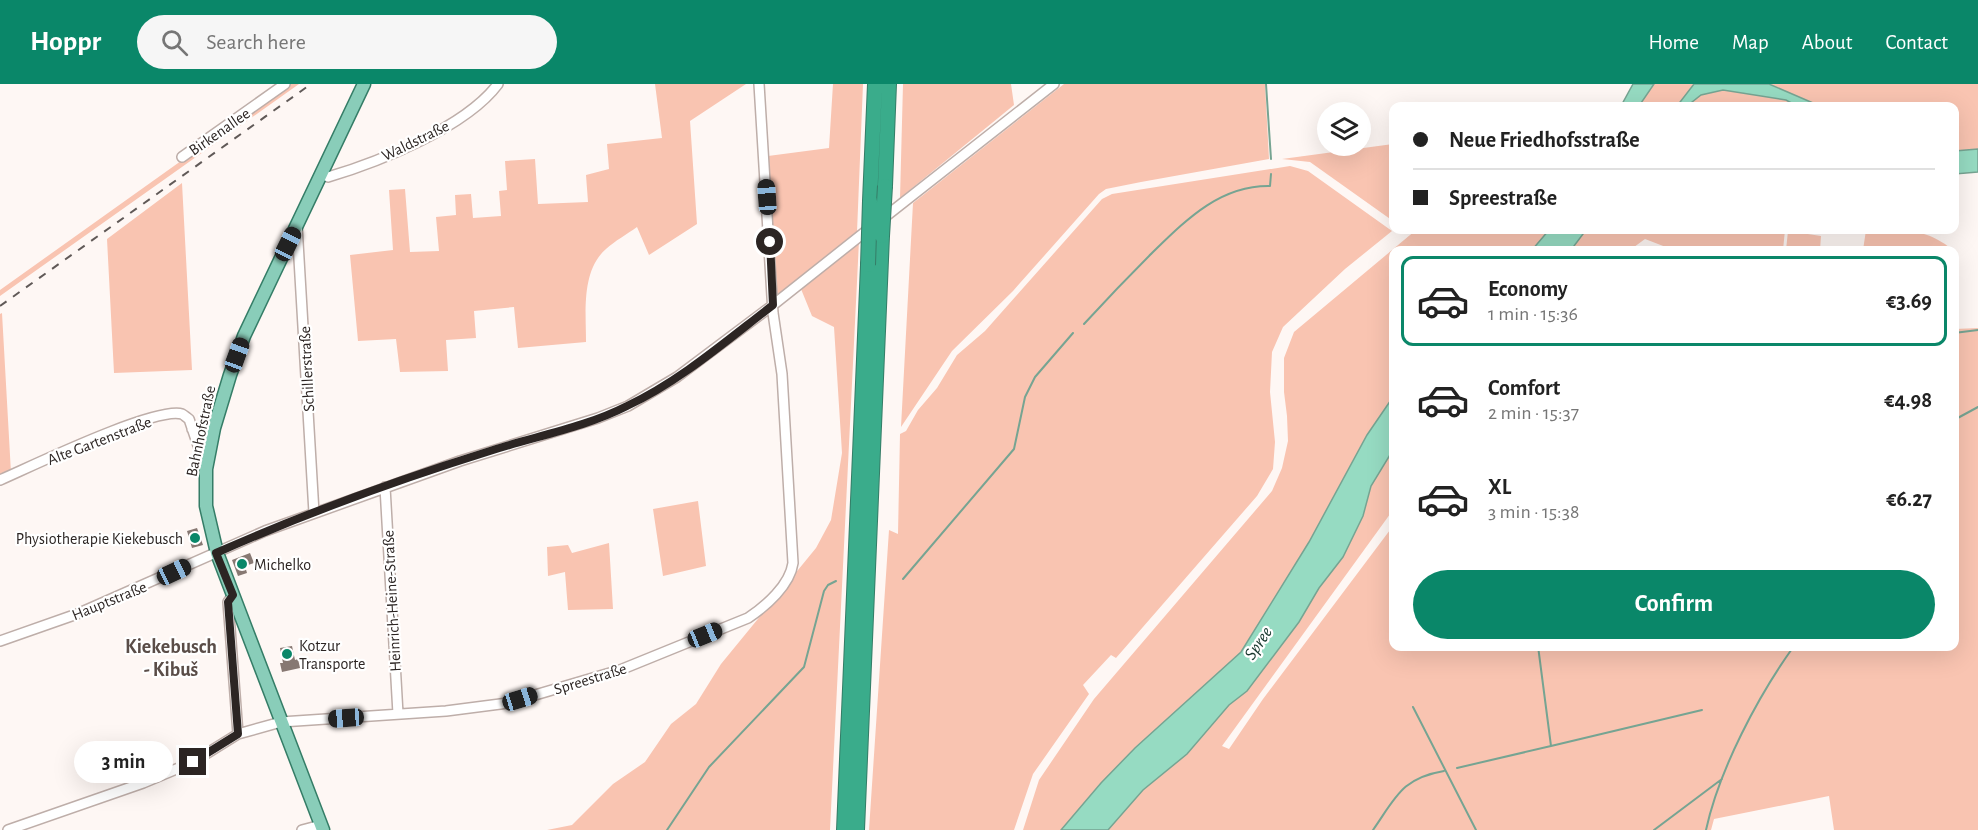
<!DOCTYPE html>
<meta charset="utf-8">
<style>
:root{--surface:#fff;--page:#f6f6f6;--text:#222;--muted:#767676;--line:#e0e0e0;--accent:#0a8769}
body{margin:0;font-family:"Alegreya Sans",sans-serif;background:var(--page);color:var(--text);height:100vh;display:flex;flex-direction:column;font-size:22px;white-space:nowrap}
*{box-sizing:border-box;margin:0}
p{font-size:20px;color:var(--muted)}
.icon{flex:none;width:33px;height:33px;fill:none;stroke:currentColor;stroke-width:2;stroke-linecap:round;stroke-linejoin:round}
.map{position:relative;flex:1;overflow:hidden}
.drawer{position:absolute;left:1389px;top:162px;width:570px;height:405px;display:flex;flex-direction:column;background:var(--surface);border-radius:12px;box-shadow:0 6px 24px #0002}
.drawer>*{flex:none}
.guide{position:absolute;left:1389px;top:18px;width:570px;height:132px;border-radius:12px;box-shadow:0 6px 24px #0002;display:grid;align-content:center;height:132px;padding:0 24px;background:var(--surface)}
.tools{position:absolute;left:1317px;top:18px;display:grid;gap:12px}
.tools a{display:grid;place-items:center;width:54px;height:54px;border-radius:50%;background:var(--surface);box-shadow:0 6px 24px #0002;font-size:30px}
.end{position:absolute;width:27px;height:27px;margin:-14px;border:8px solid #2c2523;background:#fff;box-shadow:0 0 0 3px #fff}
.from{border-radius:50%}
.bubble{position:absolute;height:42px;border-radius:21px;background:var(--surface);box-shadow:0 6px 24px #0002;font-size:20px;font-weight:600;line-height:42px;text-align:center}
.car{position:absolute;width:18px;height:36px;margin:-18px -9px;border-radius:8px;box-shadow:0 0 4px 2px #0007;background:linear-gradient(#222 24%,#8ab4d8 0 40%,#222 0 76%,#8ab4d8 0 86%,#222 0)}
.guide b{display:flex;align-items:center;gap:21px;height:57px;font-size:22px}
.guide b+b{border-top:2px solid var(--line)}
.guide i{width:15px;height:15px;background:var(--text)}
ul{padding:10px 0 0;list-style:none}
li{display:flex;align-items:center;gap:18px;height:90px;margin:0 12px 9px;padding:0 12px;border:3px solid transparent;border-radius:12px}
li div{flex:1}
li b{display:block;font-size:22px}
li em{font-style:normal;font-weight:600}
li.current{border-color:var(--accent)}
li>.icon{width:54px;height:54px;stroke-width:1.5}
.action{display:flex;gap:12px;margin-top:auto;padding:12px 24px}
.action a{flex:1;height:69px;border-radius:36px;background:var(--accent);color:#fff;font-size:24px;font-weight:600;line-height:69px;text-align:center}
header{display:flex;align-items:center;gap:36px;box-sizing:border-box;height:84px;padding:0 30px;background:var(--accent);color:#fff}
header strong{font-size:28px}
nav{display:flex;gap:33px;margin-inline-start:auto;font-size:21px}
.search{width:420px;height:54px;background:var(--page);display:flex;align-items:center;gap:15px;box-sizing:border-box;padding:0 21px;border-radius:33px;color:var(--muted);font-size:22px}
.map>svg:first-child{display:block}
.green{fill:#f9c4b1}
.water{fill:#96dbc2;stroke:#76a492;stroke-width:1.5}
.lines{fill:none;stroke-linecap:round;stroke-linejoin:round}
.stream{stroke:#76a492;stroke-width:2}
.building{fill:#877872}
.minor-casing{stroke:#beaea9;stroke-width:12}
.major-casing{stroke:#357d67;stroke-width:15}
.highway-casing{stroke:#357d67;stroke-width:16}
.minor{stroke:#fff;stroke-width:9}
.major{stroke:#89cdb9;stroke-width:12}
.highway{stroke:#3aac8b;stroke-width:14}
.rail{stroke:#605957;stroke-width:2;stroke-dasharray:8 8;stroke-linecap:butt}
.highway-bridge-casing{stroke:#357d67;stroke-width:16;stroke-linecap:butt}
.highway-bridge{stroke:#3aac8b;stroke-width:14}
.route{stroke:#2c2523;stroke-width:8}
.poi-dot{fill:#0a8769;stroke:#fff;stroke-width:2}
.labels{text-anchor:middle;stroke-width:4.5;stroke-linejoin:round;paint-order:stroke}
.street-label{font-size:16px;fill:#2c2523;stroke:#fff}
.poi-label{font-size:16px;fill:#2c2523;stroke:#fff;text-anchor:start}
.water-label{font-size:18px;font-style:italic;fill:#18382e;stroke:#fff}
.quarter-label{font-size:20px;font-weight:bold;fill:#5a4d48;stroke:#fff}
</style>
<header>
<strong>Hoppr</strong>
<div class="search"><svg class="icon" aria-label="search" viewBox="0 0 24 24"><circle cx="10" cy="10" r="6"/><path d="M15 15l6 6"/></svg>Search here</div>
<nav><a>Home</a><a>Map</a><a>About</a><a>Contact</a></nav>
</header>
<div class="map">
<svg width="1978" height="746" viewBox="0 0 1978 746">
<rect width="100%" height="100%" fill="#fef7f4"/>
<!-- green -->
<path class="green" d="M 289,0 L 299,0 L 0,212 L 0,206 Z
M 655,0 L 746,0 L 690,37 L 697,140 L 649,171 L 637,143 C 627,150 615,157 606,165 C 581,187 586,228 586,258 L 518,264 L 514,223 L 474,227 L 476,254 L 446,256 L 448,287 L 400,288 L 396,255 L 358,257 L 350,171 L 393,166 L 389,106 L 405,105 L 410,168 L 439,167 L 436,133 L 456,131 L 455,111 L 471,110 L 473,134 L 501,132 L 499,107 L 507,106 L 505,77 L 535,75 L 538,120 L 588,118 L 586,91 L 609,85 L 607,60 L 662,54 Z
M 833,0 L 863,0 L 857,148 L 775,213 L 768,72 L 829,64 Z
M 903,0 L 1011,0 L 1014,21 L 900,114 Z
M 1064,0 L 1265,0 L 1269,75 L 1141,98 L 1106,105 L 1099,110 L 1013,207 L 952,267 L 901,343 L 913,119 Z
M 1654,0 L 1694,0 L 1677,22 L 1639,22 Z
M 1769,0 L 1978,0 L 1978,65 L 1955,67 L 1954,22 L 1820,22 Z
M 1723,6 L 1786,16 L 1797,22 L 1687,22 L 1701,11 Z
M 1393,60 L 1393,137 L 1310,78 L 1282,75 Z
M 1290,82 L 1308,87 L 1392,147 L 1345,185 L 1283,243 L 1272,268 L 1270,308 L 1275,358 L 1273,385 L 1257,412 L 1116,574 L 1111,571 L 1083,601 L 1089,610 L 1033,690 L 1014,746 L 869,746 L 889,446 L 898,450 L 900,350 L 906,347 L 918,326 L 937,304 L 957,271 L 985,247 L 1102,115 L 1112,110 Z
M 182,99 L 192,286 L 114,289 L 107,155 Z
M 1416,146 L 1549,146 L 1532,166 L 1394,166 L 1393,313 L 1367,351 L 1309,458 L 1241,568 L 1135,664 L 1101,699 L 1061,746 L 1023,746 L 1039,696 L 1094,615 L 1272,407 L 1282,384 L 1288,357 L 1287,332 L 1284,308 L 1284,274 L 1294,248 Z
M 1586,146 L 1785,146 L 1783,166 L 1690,166 L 1671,165 L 1645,155 L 1630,166 L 1571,166 Z
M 1866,146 C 1900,145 1925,143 1953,166 L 1863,166 Z
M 1788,147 L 1821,152 L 1820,166 L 1786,166 Z
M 859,157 L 830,746 L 547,746 L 572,741 L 613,700 L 645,678 L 671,640 L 696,620 L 721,580 L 816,464 L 831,436 L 842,369 L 834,243 L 812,232 L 801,205 Z
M 2,229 L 11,389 L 0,394 L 0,230 Z
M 1978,244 L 1978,746 L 1834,746 L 1829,712 L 1714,735 L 1711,746 L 1108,746 L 1143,706 L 1187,670 L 1229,621 L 1247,607 L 1299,538 L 1319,504 L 1343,473 L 1363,432 L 1371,402 L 1393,366 L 1393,426 L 1222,662 L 1229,665 L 1263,615 L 1393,442 L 1394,562 L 1954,562 L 1955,245 Z
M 698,417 L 706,482 L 663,492 L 653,425 Z
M 609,459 L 613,525 L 568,526 L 565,488 L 548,492 L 547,463 L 568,461 L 572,469 Z"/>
<!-- water -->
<path class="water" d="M 1633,0 L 1654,0 L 1639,22 L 1621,22 Z
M 1694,0 L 1769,0 L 1820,22 L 1797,22 L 1786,16 L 1723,6 L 1701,11 L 1687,22 L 1677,22 Z
M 1978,65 L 1978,88 L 1955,90 L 1955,67 Z
M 1549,146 L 1586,146 L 1571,166 L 1532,166 Z
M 1393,313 L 1393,366 L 1371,402 L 1363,432 L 1343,473 L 1319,504 L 1299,538 L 1247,607 L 1229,621 L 1187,670 L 1143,706 L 1108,746 L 1061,746 L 1101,699 L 1135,664 L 1241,568 L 1309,458 L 1367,351 Z"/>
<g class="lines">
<!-- stream -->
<path class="stream" d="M 1266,0 L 1271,75
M 1084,240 C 1106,216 1129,192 1152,169 C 1186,136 1220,101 1270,102 L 1271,90
M 1954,249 L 1978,246
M 1954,336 L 1978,323
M 903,495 L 1014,365 L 1025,313 L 1035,293 L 1073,249
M 1413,623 L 1476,746
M 1551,662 L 1702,626
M 1457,684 L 1551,662 L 1538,562
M 667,746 L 709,683 L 804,583 L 824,507 L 828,501 L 836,497
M 1373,746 C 1396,713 1402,694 1444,687
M 1654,746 L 1722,695
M 1706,746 C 1719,686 1758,612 1794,562"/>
</g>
<!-- building -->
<path class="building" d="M 197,444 L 203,461 L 192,464 L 187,447 Z
M 250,469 L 254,479 L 245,482 L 247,489 L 238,492 L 232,476 Z
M 292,562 L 295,576 L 298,575 L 300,584 L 282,588 L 280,579 L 283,579 L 280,564 Z"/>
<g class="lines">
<defs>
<path id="minor" d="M 182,73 L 285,0
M 322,90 L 328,93 C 379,78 466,43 498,0
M 881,136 L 1054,0
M 297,141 L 314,429
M 192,345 L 214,344
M 0,396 C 30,383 156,322 182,330 C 184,331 187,334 189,335 L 206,385
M 385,403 L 398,630
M 233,511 L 228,518 L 238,650
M 0,557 L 77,530 L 265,447 L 460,377 L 598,334 L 628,322 L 677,293 L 773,221 L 870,144
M 8,746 L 143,699 L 193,678 L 238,650 L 281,638 L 446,627 L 508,619 L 620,586 L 748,534 C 766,522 790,501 793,479 L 782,290 L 773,229 L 759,0
M 302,746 L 321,741"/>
<path id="major" d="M 323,746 L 217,469 L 206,422 L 206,385 L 214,344 L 230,291 L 244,252 L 364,0"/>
<path id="highway" d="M 885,102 L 889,0
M 870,117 L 875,0
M 844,746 L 868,181
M 857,746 L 882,152"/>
</defs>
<!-- minor casing -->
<use href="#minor" class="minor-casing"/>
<!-- major casing -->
<use href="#major" class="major-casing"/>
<!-- highway casing -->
<use href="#highway" class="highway-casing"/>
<!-- minor -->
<use href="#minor" class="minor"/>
<!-- major -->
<use href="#major" class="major"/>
<!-- highway -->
<use href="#highway" class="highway"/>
<!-- rail -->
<path class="rail" d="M 0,222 L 311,0"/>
<defs>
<path id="highway-bridge" d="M 882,152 L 885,102
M 868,181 L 870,117"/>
</defs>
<!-- highway-bridge casing -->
<use href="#highway-bridge" class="highway-bridge-casing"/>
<!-- highway-bridge -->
<use href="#highway-bridge" class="highway-bridge"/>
</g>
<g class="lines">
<!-- route -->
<path class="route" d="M 193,678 L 238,650 L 228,518 L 233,511 L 216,469 C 306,429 400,395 493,366 C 537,352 586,343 627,322 C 680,297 726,257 773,221 L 770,158"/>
</g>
<!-- markers -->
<g class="poi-dot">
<circle cx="195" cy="454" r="6"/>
<circle cx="242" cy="480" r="6"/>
<circle cx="287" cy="570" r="6"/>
</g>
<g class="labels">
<!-- street labels -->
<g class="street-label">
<text transform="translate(219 47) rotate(-35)" y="6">Birkenallee</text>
<text transform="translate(415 56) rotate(-26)" y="6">Waldstraße</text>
<text transform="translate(306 285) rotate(-93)" y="6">Schillerstraße</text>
<text transform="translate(200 347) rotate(-78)" y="6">Bahnhofstraße</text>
<text transform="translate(99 356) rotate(-21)" y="6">Alte Gartenstraße</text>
<text transform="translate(109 516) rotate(-22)" y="6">Hauptstraße</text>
<text transform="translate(391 517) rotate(-93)" y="6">Heinrich-Heine-Straße</text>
<text transform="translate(590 594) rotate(-17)" y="6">Spreestraße</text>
</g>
<!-- poi labels -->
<g class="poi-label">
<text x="183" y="460" text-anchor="end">Physiotherapie Kiekebusch</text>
<text x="254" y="486">Michelko</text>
<text x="299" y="567">Kotzur<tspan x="299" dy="18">Transporte</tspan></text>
</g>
<!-- water labels -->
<g class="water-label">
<text transform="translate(1258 559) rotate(-56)" y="6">Spree</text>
</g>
<!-- quarter labels -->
<g class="quarter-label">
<text x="171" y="569">Kiekebusch<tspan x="171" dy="23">- Kibuš</tspan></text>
</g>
</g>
</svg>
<div class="tools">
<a><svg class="icon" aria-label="layers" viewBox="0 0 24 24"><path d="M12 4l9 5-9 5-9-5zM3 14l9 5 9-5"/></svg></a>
</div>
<i class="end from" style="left:770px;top:158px"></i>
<i class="end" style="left:193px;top:678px"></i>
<div class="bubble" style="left:74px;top:657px;width:99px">3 min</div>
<i class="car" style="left:767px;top:113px;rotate:356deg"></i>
<i class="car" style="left:288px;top:160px;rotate:26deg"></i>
<i class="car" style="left:237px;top:271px;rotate:20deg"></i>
<i class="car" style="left:174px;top:488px;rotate:65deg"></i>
<i class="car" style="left:705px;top:551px;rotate:68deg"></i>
<i class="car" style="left:520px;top:615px;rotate:73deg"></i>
<i class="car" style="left:346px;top:634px;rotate:266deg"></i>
<div class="guide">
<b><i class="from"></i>Neue Friedhofsstraße</b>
<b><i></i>Spreestraße</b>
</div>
<section class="drawer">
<ul>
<li class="current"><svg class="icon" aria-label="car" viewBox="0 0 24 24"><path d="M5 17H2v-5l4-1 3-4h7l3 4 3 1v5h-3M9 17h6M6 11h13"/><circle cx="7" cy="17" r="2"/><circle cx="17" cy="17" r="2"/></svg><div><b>Economy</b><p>1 min · 15:36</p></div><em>€3.69</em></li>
<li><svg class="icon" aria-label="car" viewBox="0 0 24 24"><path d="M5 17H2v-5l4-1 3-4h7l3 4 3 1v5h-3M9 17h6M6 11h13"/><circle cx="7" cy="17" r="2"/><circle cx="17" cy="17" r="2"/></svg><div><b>Comfort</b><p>2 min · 15:37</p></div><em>€4.98</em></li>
<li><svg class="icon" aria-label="car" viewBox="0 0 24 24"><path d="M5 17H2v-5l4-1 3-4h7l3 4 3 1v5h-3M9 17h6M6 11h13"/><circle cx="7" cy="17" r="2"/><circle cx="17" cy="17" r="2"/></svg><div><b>XL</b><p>3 min · 15:38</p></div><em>€6.27</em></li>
</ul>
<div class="action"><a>Confirm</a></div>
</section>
</div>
